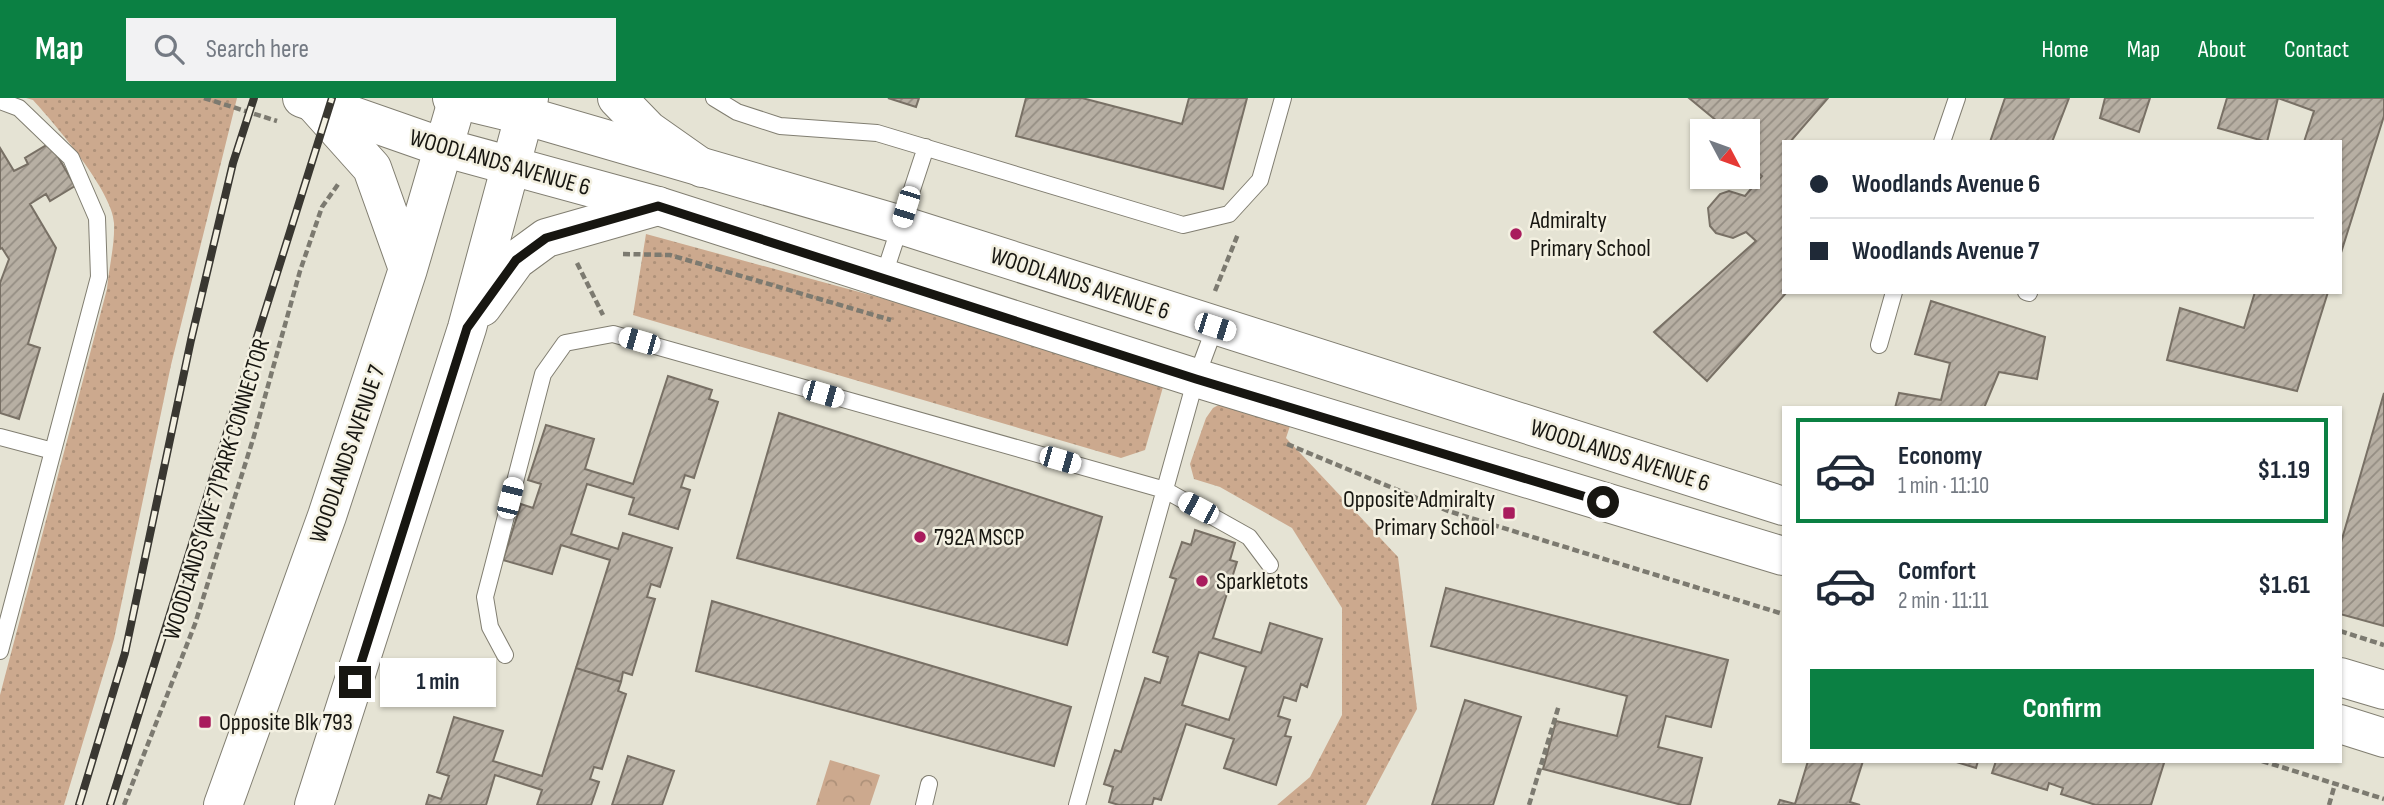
<!DOCTYPE html>
<meta charset="utf-8">
<style>
:root{--surface:#fff;--page:#f2f2f3;--text:#1f2937;--muted:#747a83;--line:#e0e1e3;--accent:#0b8043}
body{margin:0;font-family:"Sofia Sans Condensed",sans-serif;background:var(--page);color:var(--text);height:100vh;display:flex;flex-direction:column;font-size:26px;white-space:nowrap}
*{box-sizing:border-box;margin:0}
p{font-size:23px;color:var(--muted)}
.icon{flex:none;width:38px;height:38px;fill:none;stroke:currentColor;stroke-width:2;stroke-linecap:round;stroke-linejoin:round}
.map{position:relative;flex:1;overflow:hidden}
.drawer{position:absolute;left:1782px;top:308px;width:560px;height:357px;display:flex;flex-direction:column;background:var(--surface);border-radius:0px;box-shadow:0 2px 5px #0004}
.drawer>*{flex:none}
.guide{position:absolute;left:1782px;top:42px;width:560px;height:154px;border-radius:0px;box-shadow:0 2px 5px #0004;display:grid;align-content:center;height:154px;padding:0 28px;background:var(--surface)}
.needle{width:46px;rotate:131deg}
.controls{position:absolute;left:1690px;top:21px;display:grid;gap:14px}
.controls a{display:grid;place-items:center;width:70px;height:70px;border-radius:0px;background:var(--surface);box-shadow:0 2px 5px #0004;font-size:35px}
.end{position:absolute;width:32px;height:32px;margin:-16px;border:9px solid #171611;background:#fff;box-shadow:0 0 0 4px #fff}
.from{border-radius:50%}
.bubble{position:absolute;height:49px;border-radius:0px;background:var(--surface);box-shadow:0 2px 5px #0004;font-size:23px;font-weight:700;line-height:49px;text-align:center}
.car{position:absolute;width:21px;height:42px;margin:-21px -10px;border-radius:9px;box-shadow:0 0 5px 2px #0007;background:linear-gradient(#fff 24%,#345 0 40%,#fff 0 76%,#345 0 86%,#fff 0)}
.guide b{display:flex;align-items:center;gap:24px;height:66px;font-size:26px}
.guide b+b{border-top:2px solid var(--line)}
.guide i{width:18px;height:18px;background:var(--text)}
ul{padding:12px 0 0;list-style:none}
li{display:flex;align-items:center;gap:21px;height:105px;margin:0 14px 10px;padding:0 14px;border:4px solid transparent;border-radius:0px}
li div{flex:1}
li b{display:block;font-size:26px}
li em{font-style:normal;font-weight:700}
li.on{border-color:var(--accent)}
li>.icon{width:63px;height:63px;stroke-width:1.5}
.primary-button{display:flex;gap:14px;margin-top:auto;padding:14px 28px}
.primary-button a{flex:1;height:80px;border-radius:0px;background:var(--accent);color:#fff;font-size:28px;font-weight:700;line-height:80px;text-align:center}
header{display:flex;align-items:center;gap:42px;box-sizing:border-box;height:98px;padding:0 35px;background:var(--accent);color:#fff}
header strong{font-size:33px}
nav{display:flex;gap:38px;margin-inline-start:auto;font-size:24px}
.search{width:490px;height:63px;background:var(--page);display:flex;align-items:center;gap:18px;box-sizing:border-box;padding:0 24px;border-radius:0px;color:var(--muted);font-size:26px}
.map>svg:first-child{display:block}
.grass{fill:url(#grass-dots)}
.park{fill:url(#park-crowns)}
.building{fill:url(#building-hatch);stroke:#787065;stroke-width:2;fill-rule:evenodd}
.lines{fill:none;stroke-linecap:round;stroke-linejoin:round}
.lane-casing{stroke:#817e71;stroke-width:18}
.secondary-casing{stroke:#817e71;stroke-width:40}
.primary-casing{stroke:#817e71;stroke-width:40}
.path{stroke:#7c7a70;stroke-width:4.5;stroke-dasharray:7 3.5;stroke-linecap:butt}
.lane{stroke:#fff;stroke-width:16}
.secondary{stroke:#fff;stroke-width:38}
.primary{stroke:#fff;stroke-width:38}
.rail-casing{stroke:#393731;stroke-width:8}
.rail{stroke:#f3f0e1;stroke-width:5;stroke-dasharray:16;stroke-linecap:butt}
.route{stroke:#171611;stroke-width:9}
.poi-dot{fill:#a91c5d;stroke:#f3f0e1;stroke-width:2.5}
.labels{text-anchor:middle;stroke-width:5;stroke-linejoin:round;paint-order:stroke}
.street-label{font-size:24px;fill:#171611;stroke:#f3f0e1}
.poi-label{font-size:24px;fill:#171611;stroke:#f3f0e1;text-anchor:start}
</style>
<header>
<strong>Map</strong>
<div class="search"><svg class="icon" aria-label="search" viewBox="0 0 24 24"><circle cx="10" cy="10" r="6"/><path d="M15 15l6 6"/></svg>Search here</div>
<nav><a>Home</a><a>Map</a><a>About</a><a>Contact</a></nav>
</header>
<div class="map">
<svg width="2384" height="707" viewBox="0 0 2384 707">
<defs>
<pattern id="grass-dots" width="8" height="8" patternUnits="userSpaceOnUse" patternTransform="scale(1.75)"><rect width="8" height="8" fill="#cca98e"/><path d="M2 2h.1M6 6h.1" fill="none" stroke="#ae9179" stroke-width="1.8" stroke-linecap="round"/></pattern>
<pattern id="park-crowns" width="20" height="18" patternUnits="userSpaceOnUse" patternTransform="scale(1.75)"><rect width="20" height="18" fill="#cca98e"/><path d="M2 6a3 3 0 1 1 6 0M12 15a3 3 0 1 1 6 0" fill="none" stroke="#ae9179"/></pattern>
<pattern id="building-hatch" width="6" height="6" patternUnits="userSpaceOnUse" patternTransform="scale(1.75)"><rect width="6" height="6" fill="#b7afa3"/><path d="M-1 1l2-2M0 6l6-6M5 7l2-2" fill="none" stroke="#948d83"/></pattern>
</defs>
<rect width="100%" height="100%" fill="#e5e3d4"/>
<!-- grass -->
<path class="grass" d="M 26,0 L 237,0 L 171,267 L 114,541 L 64,707 L 0,707 L 0,597 L 107,191 C 109,169 115,146 114,125 C 113,94 55,26 33,2 Z
M 646,136 L 1149,273 L 1163,289 L 1145,352 L 1121,360 L 633,217 Z
M 1233,299 L 1294,316 L 1286,340 L 1398,459 L 1417,611 L 1366,707 L 1277,707 L 1310,679 L 1342,617 L 1342,510 L 1292,430 L 1220,389 L 1194,381 L 1190,366 L 1206,320 L 1213,310 Z"/>
<!-- park -->
<path class="park" d="M 830,662 L 880,677 L 870,707 L 816,707 Z"/>
<!-- building -->
<path class="building" d="M 888,0 L 919,0 L 916,9 Z
M 1026,0 L 1082,0 L 1182,26 L 1189,0 L 1247,0 L 1223,91 L 1016,38 Z
M 1689,0 L 1828,0 L 1790,44 L 1783,44 L 1783,194 L 1787,194 L 1707,283 L 1654,234 L 1756,143 L 1746,134 L 1733,140 L 1716,135 L 1710,128 L 1708,110 L 1720,96 L 1729,93 L 1745,98 L 1762,78 L 1748,66 L 1748,33 L 1711,33 L 1718,24 Z
M 2005,0 L 2069,0 L 2052,44 L 1990,44 Z
M 2105,0 L 2150,0 L 2139,34 L 2100,20 Z
M 2227,0 L 2384,0 L 2384,18 L 2340,158 L 2340,44 L 2304,44 L 2314,13 L 2278,0 L 2267,44 L 2218,30 Z
M 50,45 L 75,88 L 50,103 L 46,96 L 30,106 L 56,150 L 28,246 L 40,250 L 19,321 L 0,315 L 0,185 L 9,161 L 2,150 L 0,151 L 0,50 L 14,73 L 28,66 L 25,60 Z
M 2255,194 L 2328,194 L 2297,293 L 2167,262 L 2180,210 L 2244,230 Z
M 1931,203 L 2045,239 L 2037,281 L 1999,274 L 1984,310 L 1895,310 L 1899,295 L 1941,302 L 1950,265 L 1915,256 Z
M 668,278 L 712,292 L 709,301 L 718,304 L 694,380 L 685,377 L 681,389 L 690,392 L 678,431 L 629,416 L 634,400 L 587,386 L 571,436 L 618,451 L 623,435 L 672,450 L 660,489 L 651,486 L 647,499 L 655,501 L 632,577 L 623,574 L 621,584 L 576,570 L 610,462 L 561,447 L 552,476 L 503,462 L 521,406 L 533,410 L 541,386 L 528,382 L 546,327 L 594,341 L 585,371 L 633,386 Z
M 2384,295 L 2384,528 L 2340,516 L 2340,448 Z
M 779,315 L 1102,419 L 1067,547 L 737,460 Z
M 1195,432 L 1235,445 L 1230,462 L 1237,464 L 1213,540 L 1261,555 L 1270,525 L 1322,541 L 1307,589 L 1301,586 L 1296,603 L 1284,599 L 1278,618 L 1290,622 L 1285,638 L 1291,639 L 1276,687 L 1224,670 L 1234,641 L 1186,626 L 1161,702 L 1154,700 L 1152,707 L 1119,707 L 1109,704 L 1113,689 L 1104,686 L 1115,652 L 1121,654 L 1145,580 L 1160,585 L 1168,559 L 1153,554 L 1176,481 L 1170,479 L 1182,444 L 1191,447 ZM 1199,554 L 1246,569 L 1229,622 L 1182,607 Z
M 1446,490 L 1728,562 L 1711,629 L 1666,618 L 1658,649 L 1702,660 L 1690,707 L 1682,707 L 1543,671 L 1556,623 L 1617,638 L 1627,598 L 1431,548 Z
M 712,503 L 1071,609 L 1054,668 L 696,573 Z
M 576,570 L 621,584 L 618,593 L 626,596 L 602,671 L 594,669 L 590,681 L 599,684 L 591,707 L 537,707 L 542,692 L 495,677 L 486,707 L 426,707 L 429,697 L 441,701 L 449,678 L 437,674 L 454,619 L 503,633 L 493,663 L 542,678 Z
M 1465,602 L 1521,619 L 1493,707 L 1432,707 Z
M 628,658 L 674,673 L 662,707 L 612,707 Z
M 1808,663 L 1863,663 L 1850,704 L 1860,707 L 1778,707 L 1780,702 L 1795,706 Z
M 1953,663 L 1978,663 L 1976,670 Z
M 1996,663 L 2160,663 L 2164,665 L 2151,707 L 2096,707 L 2061,696 L 2063,690 L 2049,685 L 2047,692 L 1992,675 Z"/>
<g class="lines">
<defs>
<path id="lane" d="M 714,0 L 737,14 L 780,28 L 877,35 L 1183,127 L 1229,116 L 1260,82 L 1283,0
M 0,3 L 19,10 L 71,60 L 97,120 L 99,179 L 0,553
M 1942,44 L 1957,0
M 883,180 L 926,49
M 2026,194 L 2029,195
M 1879,247 L 1894,194
M 0,339 L 53,353
M 505,557 L 490,529 L 485,499 L 543,276 L 565,245 L 613,236 L 1165,392 L 1249,439 L 1270,467
M 924,707 L 929,686
M 1077,707 L 1196,280 L 1215,229"/>
<path id="secondary" d="M 302,0 L 442,49 L 658,108 L 1196,280 L 1783,458
M 452,0 L 523,17 L 901,127 L 1783,408
M 2340,579 L 2384,592
M 2340,626 L 2384,640"/>
<path id="primary" d="M 617,0 L 648,32 L 702,70
M 313,4 L 372,70 L 408,171
M 482,209 L 516,162 L 546,140 L 658,108
M 223,707 L 327,418 L 408,171 L 458,0
M 314,707 L 467,230 L 529,0"/>
</defs>
<!-- lane casing -->
<use href="#lane" class="lane-casing"/>
<!-- secondary casing -->
<use href="#secondary" class="secondary-casing"/>
<!-- primary casing -->
<use href="#primary" class="primary-casing"/>
<!-- path -->
<path class="path" d="M 204,0 L 277,23
M 623,156 L 670,157 L 891,222
M 577,165 L 603,217
M 1215,193 L 1238,136
M 1287,346 L 1448,413 L 1783,516
M 2340,533 L 2384,547
M 2262,663 L 2384,701
M 124,707 L 195,526 L 254,338 L 300,173 L 322,109 L 339,85
M 1529,707 L 1559,607
M 2329,707 L 2335,686"/>
<!-- lane -->
<use href="#lane" class="lane"/>
<!-- secondary -->
<use href="#secondary" class="secondary"/>
<!-- primary -->
<use href="#primary" class="primary"/>
<defs>
<path id="rail" d="M 79,707 L 125,555 L 191,242 L 233,65 L 254,0
M 110,707 L 332,0"/>
</defs>
<!-- rail casing -->
<use href="#rail" class="rail-casing"/>
<!-- rail -->
<use href="#rail" class="rail"/>
</g>
<g class="lines">
<!-- route -->
<path class="route" d="M 355,584 L 467,230 L 516,162 L 546,140 L 658,108 L 1196,281 L 1603,404"/>
</g>
<!-- markers -->
<g class="poi-dot">
<circle cx="1516" cy="136" r="7"/>
<rect x="1502" y="408" width="14" height="14" rx="3.5"/>
<circle cx="920" cy="439" r="7"/>
<circle cx="1202" cy="483" r="7"/>
<rect x="198" y="617" width="14" height="14" rx="3.5"/>
</g>
<g class="labels">
<!-- street labels -->
<g class="street-label">
<text transform="translate(500 64) rotate(16)" y="8">WOODLANDS AVENUE 6</text>
<text transform="translate(1080 185) rotate(18)" y="8">WOODLANDS AVENUE 6</text>
<text transform="translate(347 356) rotate(-71)" y="8">WOODLANDS AVENUE 7</text>
<text transform="translate(1620 357) rotate(18)" y="8">WOODLANDS AVENUE 6</text>
<text transform="translate(216 391) rotate(-73)" y="8">WOODLANDS (AVE 7) PARK CONNECTOR</text>
</g>
<!-- poi labels -->
<g class="poi-label">
<text x="1530" y="130">Admiralty<tspan x="1530" dy="28">Primary School</tspan></text>
<text x="1495" y="409" text-anchor="end">Opposite Admiralty<tspan x="1495" dy="28">Primary School</tspan></text>
<text x="934" y="447">792A MSCP</text>
<text x="1216" y="491">Sparkletots</text>
<text x="219" y="632">Opposite Blk 793</text>
</g>
</g>
</svg>
<div class="controls">
<a><svg class="needle" viewBox="-14 -14 28 28"><path d="M0-13l5 13h-10z" fill="#e53935"/><path d="M0 13l5-13h-10z" fill="#747a83"/></svg></a>
</div>
<i class="end from" style="left:1603px;top:404px"></i>
<i class="end" style="left:355px;top:584px"></i>
<div class="bubble" style="left:380px;top:560px;width:116px">1 min</div>
<i class="car" style="left:906px;top:109px;rotate:197deg"></i>
<i class="car" style="left:1215px;top:229px;rotate:108deg"></i>
<i class="car" style="left:639px;top:243px;rotate:286deg"></i>
<i class="car" style="left:823px;top:296px;rotate:106deg"></i>
<i class="car" style="left:1060px;top:362px;rotate:106deg"></i>
<i class="car" style="left:510px;top:400px;rotate:14deg"></i>
<i class="car" style="left:1198px;top:410px;rotate:298deg"></i>
<div class="guide">
<b><i class="from"></i>Woodlands Avenue 6</b>
<b><i></i>Woodlands Avenue 7</b>
</div>
<section class="drawer">
<ul>
<li class="on"><svg class="icon" aria-label="car" viewBox="0 0 24 24"><path d="M5 17H2v-5l4-1 3-4h7l3 4 3 1v5h-3M9 17h6M6 11h13"/><circle cx="7" cy="17" r="2"/><circle cx="17" cy="17" r="2"/></svg><div><b>Economy</b><p>1 min · 11:10</p></div><em>$1.19</em></li>
<li><svg class="icon" aria-label="car" viewBox="0 0 24 24"><path d="M5 17H2v-5l4-1 3-4h7l3 4 3 1v5h-3M9 17h6M6 11h13"/><circle cx="7" cy="17" r="2"/><circle cx="17" cy="17" r="2"/></svg><div><b>Comfort</b><p>2 min · 11:11</p></div><em>$1.61</em></li>
</ul>
<div class="primary-button"><a>Confirm</a></div>
</section>
</div>
